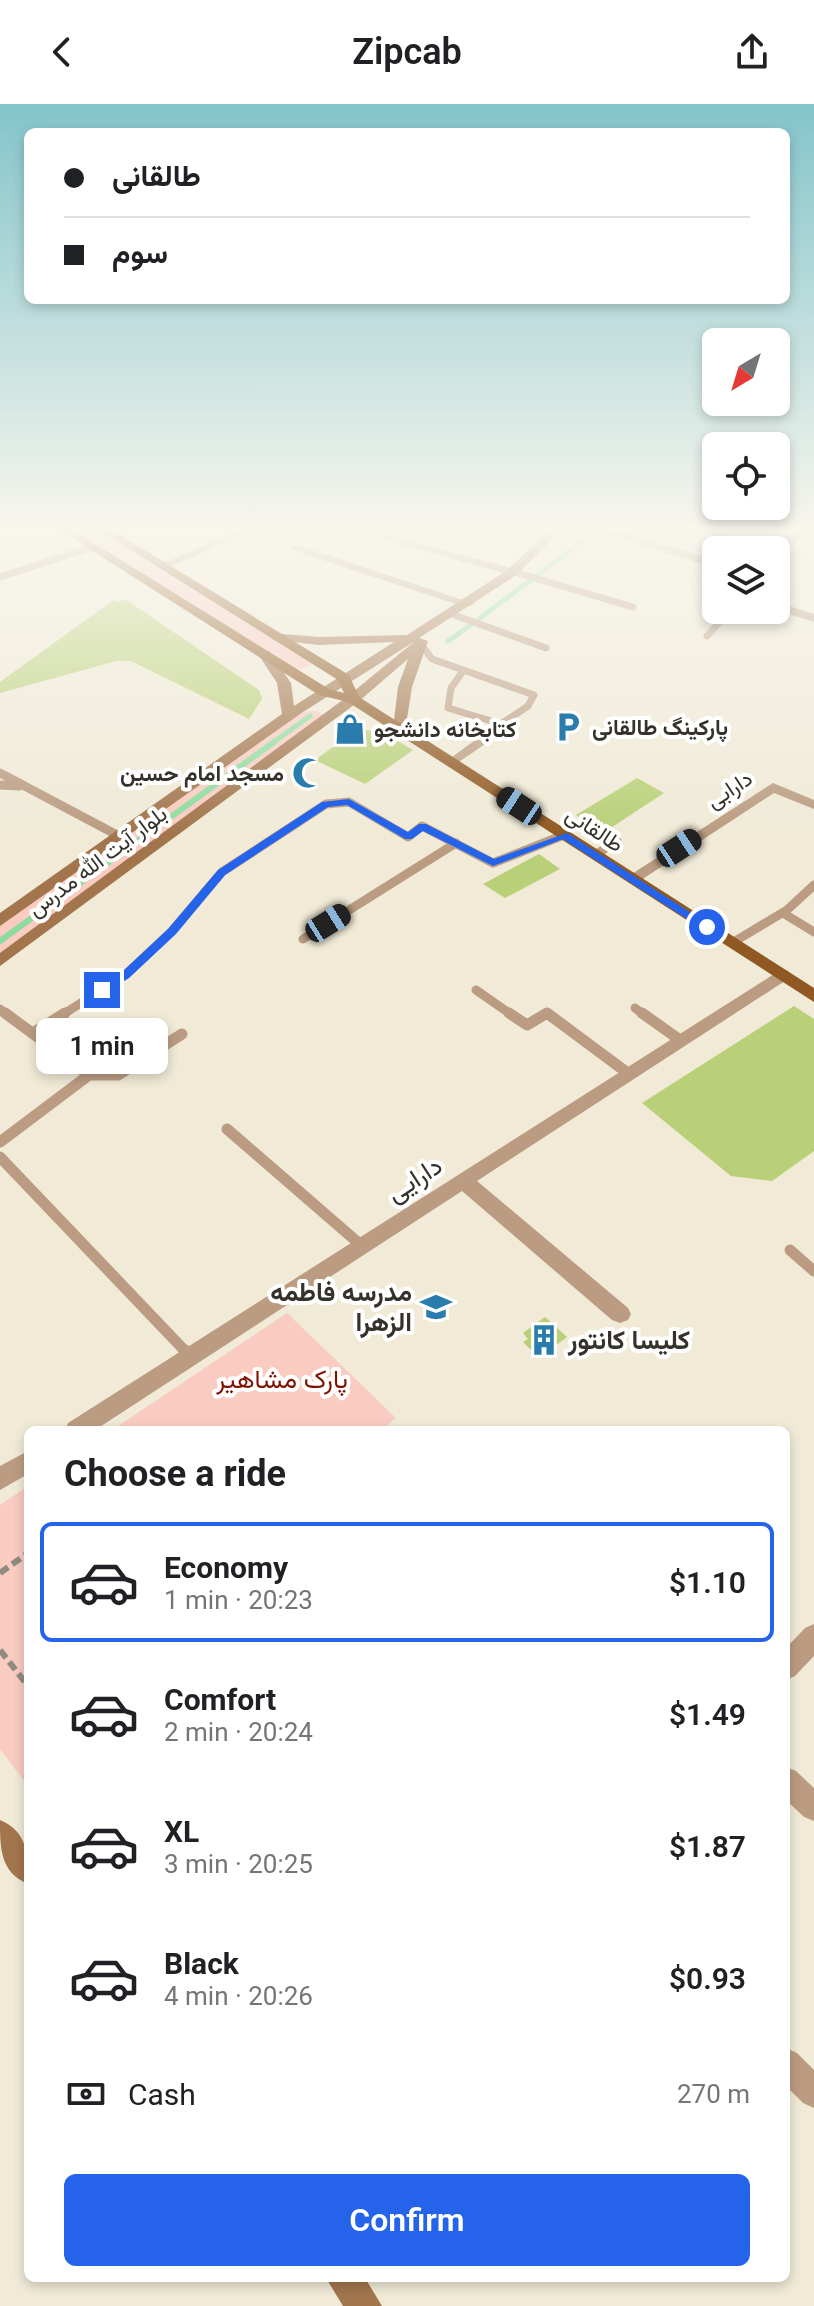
<!DOCTYPE html>
<meta charset="utf-8">
<style>
:root{--surface:#fff;--page:#f6f6f6;--text:#202124;--muted:#757577;--line:#e0e0e0;--accent:#2563eb}
body{margin:0;font-family:Roboto,Vazirmatn,sans-serif;background:var(--page);color:var(--text);height:100vh;display:flex;flex-direction:column;font-size:30px;white-space:nowrap}
*{box-sizing:border-box;margin:0}
p{font-size:26px;color:var(--muted)}
.icon{flex:none;width:44px;height:44px;fill:none;stroke:currentColor;stroke-width:2;stroke-linecap:round;stroke-linejoin:round}
.map{position:relative;flex:1;overflow:hidden}
.side{position:absolute;left:24px;top:1322px;width:766px;height:856px;display:flex;flex-direction:column;background:var(--surface);border-radius:12px;box-shadow:0 4px 12px #0003}
.side>*{flex:none}
.hud{position:absolute;left:24px;top:24px;width:766px;height:176px;border-radius:12px;box-shadow:0 4px 12px #0003;display:grid;align-content:center;height:176px;padding:0 40px;background:var(--surface)}
.needle{width:52px;rotate:218deg}
.controls{position:absolute;left:702px;top:224px;display:grid;gap:16px}
.controls a{display:grid;place-items:center;width:88px;height:88px;border-radius:12px;background:var(--surface);box-shadow:0 4px 12px #0003;font-size:40px}
.end{position:absolute;width:36px;height:36px;margin:-18px;border:10px solid #2563eb;background:#fff;box-shadow:0 0 0 4px #fff}
.from{border-radius:50%}
.bubble{position:absolute;height:56px;border-radius:12px;background:var(--surface);box-shadow:0 4px 12px #0003;font-size:26px;font-weight:600;line-height:56px;text-align:center}
.car{position:absolute;width:24px;height:48px;margin:-24px -12px;border-radius:10px;box-shadow:0 0 6px 2px #0007;background:linear-gradient(#222 24%,#8ab4d8 0 40%,#222 0 76%,#8ab4d8 0 86%,#222 0)}
.hud b{display:flex;align-items:center;gap:28px;height:76px;font-size:30px}
.hud b+b{border-top:2px solid var(--line)}
.hud i{width:20px;height:20px;background:var(--text)}
ul{padding:0;list-style:none}
li{display:flex;align-items:center;gap:24px;height:120px;margin:0 16px 12px;padding:0 24px;border:4px solid transparent;border-radius:12px}
li div{flex:1}
li b{display:block;font-size:30px}
li em{font-style:normal;font-weight:600}
li.active{border-color:var(--accent)}
li>.icon{width:72px;height:72px;stroke-width:1.5}
h2{padding:0 40px;font-size:36px;line-height:96px}
.pay{display:flex;align-items:center;gap:20px;height:88px;padding:0 40px;font-size:30px}
.pay p{margin-inline-start:auto}
.button{display:flex;gap:16px;margin-top:auto;padding:16px 40px}
.button a{flex:1;height:92px;border-radius:12px;background:var(--accent);color:#fff;font-size:32px;font-weight:600;line-height:92px;text-align:center}
header{display:flex;justify-content:space-between;align-items:center;height:104px;padding:0 40px;background:var(--surface);font-size:36px;font-weight:600}
.map>svg:first-child{display:block}
.green{fill:#f9cbc1}
.lines{fill:none;stroke-linecap:round;stroke-linejoin:round}
.stream-far1{stroke:#8ddc9f;stroke-width:5}
.stream{stroke:#8ddc9f;stroke-width:6}
.building{fill:#b9d078}
.path{stroke:#918c7f;stroke-width:6;stroke-dasharray:10 5;stroke-linecap:butt}
.service-far3{stroke:#bb9c82;stroke-width:7}
.service-far2{stroke:#bb9c82;stroke-width:9}
.service-far1{stroke:#bb9c82;stroke-width:11}
.service{stroke:#bb9c82;stroke-width:13}
.pedestrian{fill:#bb9c82;fill-rule:evenodd}
.minor{fill:#bb9c82;fill-rule:evenodd}
.secondary{fill:#a2754d;fill-rule:evenodd}
.primary{fill:#905923;fill-rule:evenodd}
.route{fill:#2563eb}
.labels{text-anchor:middle;stroke-width:8;stroke-linejoin:round;paint-order:stroke}
.far-poi-label{font-size:22px;font-weight:bold;fill:#35322b;stroke:#fff;text-anchor:start}
.far-street-label{font-size:22px;fill:#35322b;stroke:#fff}
.street-label{font-size:26px;fill:#35322b;stroke:#fff}
.poi-label{font-size:26px;font-weight:bold;fill:#35322b;stroke:#fff;text-anchor:end}
.park-label{font-size:26px;fill:#801200;stroke:#fff}
</style>
<header><svg class="icon" aria-label="back" viewBox="0 0 24 24"><path d="M15 5l-7 7 7 7"/></svg>Zipcab<svg class="icon" aria-label="share" viewBox="0 0 24 24"><path d="M12 15V3M7 8l5-5 5 5M5 13v7h14v-7"/></svg></header>
<div class="map">
<svg width="814" height="2202" viewBox="0 0 814 2202">
<rect width="100%" height="100%" fill="#f0ead7"/>
<!-- green -->
<path class="green" d="M 62,423 L 99,423 L 318,558 L 292,568 Z
M 301,607 L 317,607 L 323,611 L 0,857 L 0,817 Z
M 287,1209 L 396,1314 L 381,1326 L 112,1326 Z
M 28,1382 L 28,1682 L 0,1645 L 0,1401 Z"/>
<g class="lines">
<!-- stream-far1 -->
<path class="stream-far1" d="M 538,471 L 601,423
M 480,514 L 535,473
M 448,537 L 472,520
M 271,640 L 310,612"/>
<!-- stream -->
<path class="stream" d="M 62,792 L 274,638
M 0,837 L 47,803"/>
</g>
<!-- building -->
<path class="building" d="M 115,495 L 117,498 L 125,495 L 259,586 L 262,595 L 249,615 L 131,557 L 116,557 L 0,589 L 0,578 Z
M 358,625 L 382,628 L 413,646 L 365,680 L 315,656 Z
M 637,674 L 664,689 L 603,729 L 576,711 Z
M 539,750 L 560,765 L 505,794 L 483,780 Z
M 794,902 L 814,915 L 814,1047 L 772,1077 L 731,1072 L 642,999 Z
M 545,1213 L 567,1233 L 539,1254 L 523,1238 L 528,1235 L 523,1229 Z"/>
<g class="lines">
<!-- path -->
<path class="path" d="M 0,1469 L 28,1449
M 0,1546 L 28,1582"/>
<!-- service-far3 -->
<path class="service-far3" d="M 511,467 L 633,503
M 0,473 L 93,443
M 454,511 L 546,544
M 707,532 L 730,506
M 420,539 L 432,555 L 534,591 L 528,602 L 501,620 L 448,604 L 451,584 L 463,567"/>
<!-- service-far2 -->
<path class="service-far2" d="M 0,669 L 119,732
M 0,681 L 20,682
M 595,751 L 617,737
M 783,809 L 814,828
M 303,835 L 456,739
M 732,839 L 787,806 L 814,781
M 476,886 L 512,911
M 635,904 L 644,911
M 0,905 L 8,911
M 62,911 L 125,871 L 172,827 L 222,768 L 326,700 L 349,698 L 408,733 L 422,722 L 493,759 L 564,731
M 544,911 L 549,911"/>
<!-- service-far1 -->
<path class="service-far1" d="M 5,909 L 89,971
M 509,909 L 527,921 L 547,909 L 629,970
M 642,909 L 680,936
M 33,929 L 65,909
M 89,971 L 118,971 L 182,930
M 227,1025 L 362,1142
M 0,1038 L 89,971
M 0,1053 L 187,1249
M 790,1146 L 814,1167"/>
<!-- service -->
<path class="service" d="M 185,1247 L 190,1252"/>
<!-- pedestrian -->
<path class="pedestrian" d="M 501,617 L 506,620 L 504,627 L 456,660 L 448,660 L 448,656 Z"/>
<!-- minor -->
<path class="minor" d="M 245,423 L 260,423 L 167,464 L 157,462 Z
M 605,423 L 616,423 L 615,426 L 716,456 L 716,464 L 603,429 Z
M 686,423 L 703,423 L 777,446 L 797,423 L 809,423 L 776,457 L 776,446 L 759,446 Z
M 384,430 L 515,465 L 517,467 L 511,471 L 380,435 L 378,433 Z
M 292,442 L 300,442 L 475,500 L 465,503 L 292,446 Z
M 776,498 L 814,510 L 814,518 L 776,506 Z
M 773,679 L 814,696 L 814,705 L 774,689 L 638,778 L 632,780 L 624,775 Z
M 782,865 L 788,867 L 791,871 L 788,875 L 477,1077 L 628,1204 L 631,1210 L 628,1216 L 620,1219 L 612,1216 L 462,1087 L 95,1326 L 65,1326 L 68,1319 Z
M 28,1347 L 28,1370 L 0,1386 L 0,1362 Z
M 814,1520 L 814,1552 L 795,1572 L 786,1576 L 786,1544 L 805,1524 Z
M 786,1663 L 796,1667 L 814,1684 L 814,1717 L 804,1713 L 786,1696 Z
M 786,1944 L 797,1949 L 814,1966 L 814,2004 L 803,1999 L 786,1982 Z"/>
<!-- secondary -->
<path class="secondary" d="M 553,423 L 565,423 L 515,472 L 419,534 L 428,537 L 412,583 L 405,627 L 393,624 L 398,583 L 408,555 L 358,598 L 0,862 L 0,849 L 348,592 L 415,537 L 303,608 L 0,822 L 0,809 L 282,610 L 277,579 L 258,550 L 259,547 L 269,547 L 291,579 L 294,602 L 394,538 L 319,541 L 276,536 L 272,535 L 272,529 L 319,533 L 407,531 L 506,467 Z
M 0,1716 C 29,1728 28,1753 28,1780 C 0,1768 0,1744 0,1716 Z
M 326,2174 L 365,2174 L 382,2202 L 343,2202 Z"/>
<!-- primary -->
<path class="primary" d="M 55,423 L 68,423 L 329,585 L 344,589 L 338,576 L 94,423 L 107,423 L 349,571 L 359,593 L 814,884 L 814,898 L 348,598 L 319,591 Z"/>
</g>
<!-- sky -->
<linearGradient id="sky" x2="0" y2="1"><stop stop-color="#83c4cb"/><stop offset="0.58" stop-color="#f8f6ed"/><stop offset="1" stop-color="#f8f6ed" stop-opacity="0"/></linearGradient>
<rect width="814" height="731" fill="url(#sky)"/>
<!-- route -->
<path class="route" d="M 349,695 L 408,728 L 419,720 L 426,720 L 494,755 L 567,729 L 713,823 L 704,826 L 563,735 L 493,762 L 423,727 L 412,735 L 405,735 L 347,701 L 328,703 L 225,771 L 176,830 L 129,874 L 106,888 L 98,888 L 98,883 L 121,869 L 168,825 L 218,766 L 322,698 Z"/>
<!-- icons -->
<defs>
<symbol id="parking-bare" viewBox="-9 -9 18 18"><path d="M-3.5-5.5H1a3.5 3.5 0 0 1 0 7H-1V5.5H-3.5ZM-1-3.4V-.6H.8a1.4 1.4 0 0 0 0-2.8Z" fill="#2a7cad" stroke="#fff" stroke-width="2.5" paint-order="stroke"/></symbol>
<symbol id="shop-bare" viewBox="-9 -9 18 18"><path d="M-5-2.5h2.3a2.7 3.5 0 0 1 5.4 0H5L5.5 6h-11ZM-1.5-2.5h3a1.5 2.3 0 0 0-3 0Z" fill="#2a7cad" stroke="#fff" stroke-width="2.5" paint-order="stroke"/></symbol>
<symbol id="mosque-bare" viewBox="-9 -9 18 18"><path d="M3.5-4.9A6 6 0 1 0 3.5 4.9A5 5 0 1 1 3.5-4.9Z" fill="#2a7cad" stroke="#fff" stroke-width="2.5" paint-order="stroke"/></symbol>
<symbol id="school-bare" viewBox="-9 -9 18 18"><path d="M0-5L7-2L0 1L-7-2ZM-4 1L0 2.5L4 1V4Q0 6-4 4Z" fill="#2a7cad" stroke="#fff" stroke-width="2.5" paint-order="stroke"/></symbol>
<symbol id="building-bare" viewBox="-9 -9 18 18"><path d="M-4-6H4V6H1V3H-1V6H-4ZM-2.5-4.3h1.7v1.8h-1.7ZM.8-4.3h1.7v1.8H.8ZM-2.5-1h1.7V.8h-1.7ZM.8-1h1.7V.8H.8Z" fill="#2a7cad" stroke="#fff" stroke-width="2.5" paint-order="stroke"/></symbol>
</defs>
<g fill-rule="evenodd">
<use href="#parking-bare" x="546" y="601" width="44" height="44"/>
<use href="#shop-bare" x="328" y="603" width="44" height="44"/>
<use href="#mosque-bare" x="286" y="647" width="44" height="44"/>
<use href="#school-bare" x="414" y="1181" width="44" height="44"/>
<use href="#building-bare" x="522" y="1214" width="44" height="44"/>
</g>
<g class="labels">
<!-- far-poi labels -->
<g class="far-poi-label">
<text x="592" y="631">پارکینگ طالقانی</text>
<text x="374" y="633">کتابخانه دانشجو</text>
<text x="284" y="677" text-anchor="end">مسجد امام حسین</text>
</g>
<!-- far-street labels -->
<g class="far-street-label">
<text transform="translate(729 685) rotate(-33)" y="8">دارابی</text>
<text transform="translate(595 725) rotate(33)" y="8">طالقانی</text>
<text transform="translate(97 757) rotate(-37)" y="8">بلوار آیت الله مدرس</text>
</g>
<!-- street labels -->
<g class="street-label">
<text transform="translate(414 1075) rotate(-33)" y="9">دارایی</text>
</g>
<!-- poi labels -->
<g class="poi-label">
<text x="412" y="1197">مدرسه فاطمه<tspan x="412" dy="30">الزهرا</tspan></text>
<text x="568" y="1245" text-anchor="start">کلیسا کانتور</text>
</g>
<!-- park labels -->
<g class="park-label">
<text x="282" y="1284">پارک مشاهیر</text>
</g>
</g>
</svg>
<div class="controls">
<a><svg class="needle" viewBox="-14 -14 28 28"><path d="M0-13l5 13h-10z" fill="#e53935"/><path d="M0 13l5-13h-10z" fill="#757577"/></svg></a>
<a><svg class="icon" aria-label="locate" viewBox="0 0 24 24"><circle cx="12" cy="12" r="6"/><path d="M12 2v4M12 18v4M2 12h4M18 12h4"/></svg></a>
<a><svg class="icon" aria-label="layers" viewBox="0 0 24 24"><path d="M12 4l9 5-9 5-9-5zM3 14l9 5 9-5"/></svg></a>
</div>
<i class="end from" style="left:707px;top:823px"></i>
<i class="end" style="left:102px;top:886px"></i>
<div class="bubble" style="left:36px;top:914px;width:132px">1 min</div>
<i class="car" style="left:519px;top:702px;rotate:303deg"></i>
<i class="car" style="left:679px;top:744px;rotate:57deg"></i>
<i class="car" style="left:328px;top:819px;rotate:58deg"></i>
<div class="hud">
<b><i class="from"></i>طالقانی</b>
<b><i></i>سوم</b>
</div>
<section class="side">
<h2>Choose a ride</h2>
<ul>
<li class="active"><svg class="icon" aria-label="car" viewBox="0 0 24 24"><path d="M5 17H2v-5l4-1 3-4h7l3 4 3 1v5h-3M9 17h6M6 11h13"/><circle cx="7" cy="17" r="2"/><circle cx="17" cy="17" r="2"/></svg><div><b>Economy</b><p>1 min · 20:23</p></div><em>$1.10</em></li>
<li><svg class="icon" aria-label="car" viewBox="0 0 24 24"><path d="M5 17H2v-5l4-1 3-4h7l3 4 3 1v5h-3M9 17h6M6 11h13"/><circle cx="7" cy="17" r="2"/><circle cx="17" cy="17" r="2"/></svg><div><b>Comfort</b><p>2 min · 20:24</p></div><em>$1.49</em></li>
<li><svg class="icon" aria-label="car" viewBox="0 0 24 24"><path d="M5 17H2v-5l4-1 3-4h7l3 4 3 1v5h-3M9 17h6M6 11h13"/><circle cx="7" cy="17" r="2"/><circle cx="17" cy="17" r="2"/></svg><div><b>XL</b><p>3 min · 20:25</p></div><em>$1.87</em></li>
<li><svg class="icon" aria-label="car" viewBox="0 0 24 24"><path d="M5 17H2v-5l4-1 3-4h7l3 4 3 1v5h-3M9 17h6M6 11h13"/><circle cx="7" cy="17" r="2"/><circle cx="17" cy="17" r="2"/></svg><div><b>Black</b><p>4 min · 20:26</p></div><em>$0.93</em></li>
</ul>
<div class="pay"><svg class="icon" aria-label="cash" viewBox="0 0 24 24"><path d="M3 7h18v10H3z"/><circle cx="12" cy="12" r="2"/></svg>Cash<p>270 m</p></div>
<div class="button"><a>Confirm</a></div>
</section>
</div>
